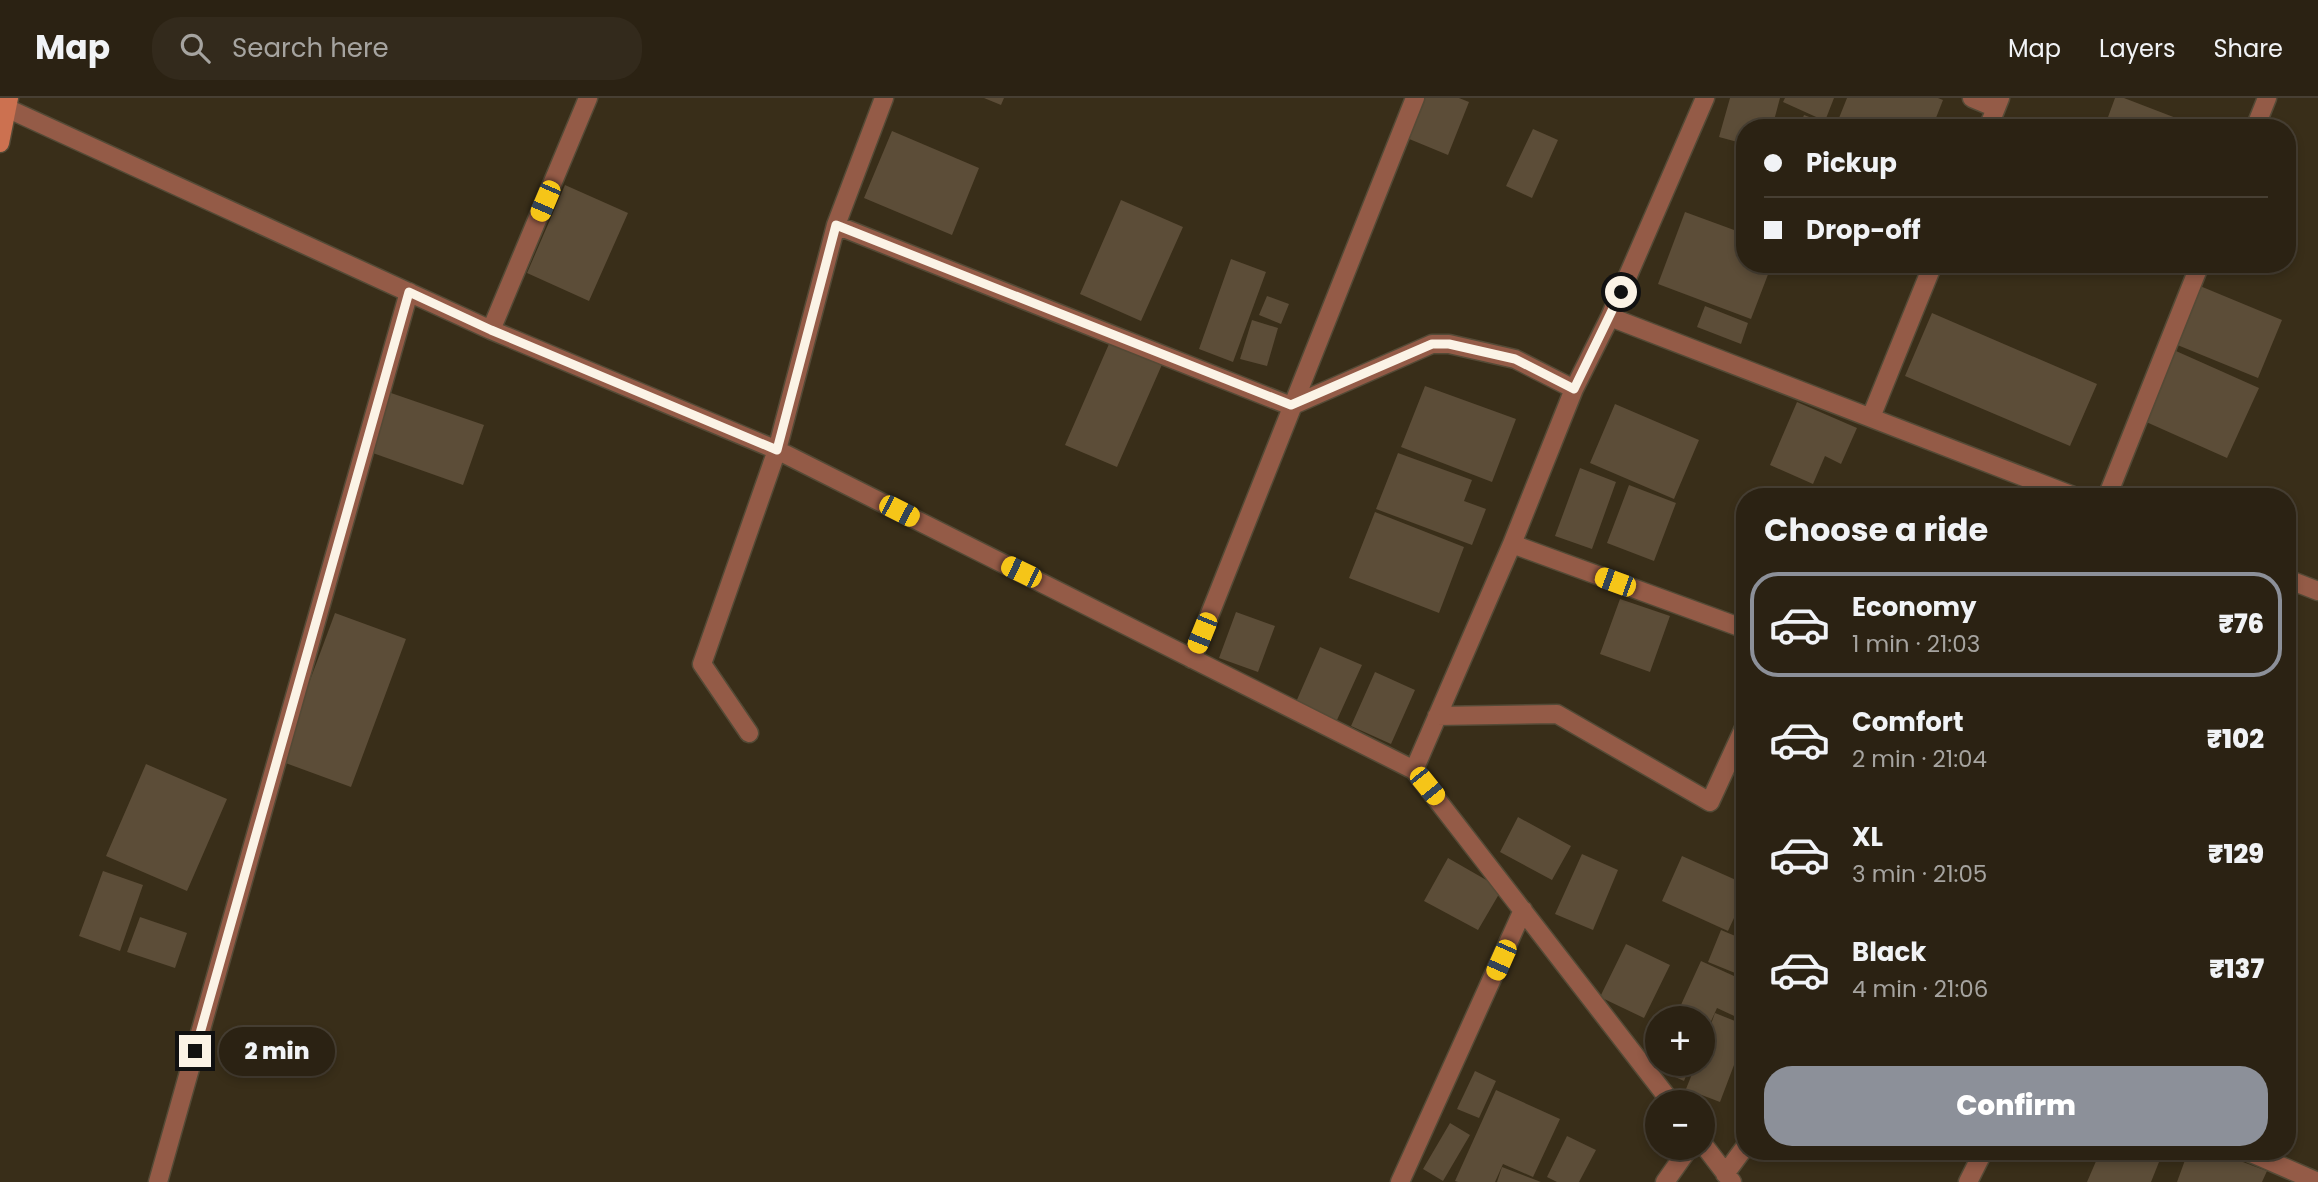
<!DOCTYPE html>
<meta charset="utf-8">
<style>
:root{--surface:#2b2213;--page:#332a1c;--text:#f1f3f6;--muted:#a6a4a0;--line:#473f33;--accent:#8c9099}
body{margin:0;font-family:Poppins,sans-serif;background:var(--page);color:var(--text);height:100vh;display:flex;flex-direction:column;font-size:26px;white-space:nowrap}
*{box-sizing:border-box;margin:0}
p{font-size:23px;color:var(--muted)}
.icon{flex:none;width:38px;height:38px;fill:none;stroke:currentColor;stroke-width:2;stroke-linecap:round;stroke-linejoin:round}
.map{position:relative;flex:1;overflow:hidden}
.details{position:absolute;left:1736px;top:390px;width:560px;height:672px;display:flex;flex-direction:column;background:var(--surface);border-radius:28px;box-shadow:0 4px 10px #0003,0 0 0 2px var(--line)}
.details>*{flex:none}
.top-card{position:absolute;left:1736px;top:21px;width:560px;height:154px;border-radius:28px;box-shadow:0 4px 10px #0003,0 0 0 2px var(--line);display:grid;align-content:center;height:154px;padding:0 28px;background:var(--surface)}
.tools{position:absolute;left:1645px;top:908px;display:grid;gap:14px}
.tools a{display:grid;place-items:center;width:70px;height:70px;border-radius:50%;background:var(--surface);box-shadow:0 4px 10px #0003,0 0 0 2px var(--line);font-size:35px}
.end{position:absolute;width:32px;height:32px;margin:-16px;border:9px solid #fbf3e6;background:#111;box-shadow:0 0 0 4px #111}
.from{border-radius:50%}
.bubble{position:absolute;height:49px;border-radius:24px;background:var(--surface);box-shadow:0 4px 10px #0003,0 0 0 2px var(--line);font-size:23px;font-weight:800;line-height:49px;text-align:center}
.car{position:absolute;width:21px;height:42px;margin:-21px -10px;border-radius:9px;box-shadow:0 0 5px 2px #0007;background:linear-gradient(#f5c518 24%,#345 0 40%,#f5c518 0 76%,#345 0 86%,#f5c518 0)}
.top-card b{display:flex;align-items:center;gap:24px;height:66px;font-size:26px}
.top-card b+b{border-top:2px solid var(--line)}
.top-card i{width:18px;height:18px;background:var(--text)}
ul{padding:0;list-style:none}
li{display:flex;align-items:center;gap:21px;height:105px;margin:0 14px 10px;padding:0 14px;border:4px solid transparent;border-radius:28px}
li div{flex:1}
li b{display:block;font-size:26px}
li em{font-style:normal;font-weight:800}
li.on{border-color:var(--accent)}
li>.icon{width:63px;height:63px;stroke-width:1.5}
h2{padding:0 28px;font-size:32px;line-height:84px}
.action{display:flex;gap:14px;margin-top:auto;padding:14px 28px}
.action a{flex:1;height:80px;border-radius:28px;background:var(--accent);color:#fff;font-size:28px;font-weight:800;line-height:80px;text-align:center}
header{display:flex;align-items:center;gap:42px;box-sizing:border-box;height:98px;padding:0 35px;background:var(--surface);border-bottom:2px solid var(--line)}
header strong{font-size:33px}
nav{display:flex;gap:38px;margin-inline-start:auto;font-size:24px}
.search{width:490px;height:63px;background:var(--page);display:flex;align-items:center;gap:18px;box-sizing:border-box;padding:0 24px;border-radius:28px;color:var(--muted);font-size:26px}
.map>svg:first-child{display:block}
.building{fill:#5c4d38}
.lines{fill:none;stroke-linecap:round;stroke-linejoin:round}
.street-casing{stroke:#544a36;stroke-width:21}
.secondary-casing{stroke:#544a36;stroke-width:21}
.street{stroke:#945b47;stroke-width:18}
.secondary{stroke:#cc7150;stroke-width:18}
.route{stroke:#fbf3e6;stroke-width:9}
</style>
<header>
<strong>Map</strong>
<div class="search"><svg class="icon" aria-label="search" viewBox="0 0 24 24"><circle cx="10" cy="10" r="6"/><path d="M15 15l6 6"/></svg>Search here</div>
<nav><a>Map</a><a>Layers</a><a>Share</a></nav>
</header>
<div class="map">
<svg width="2318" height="1084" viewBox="0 0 2318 1084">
<rect width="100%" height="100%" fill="#392e19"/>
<!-- building -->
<path class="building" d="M 984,0 L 1004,0 L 1001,7 Z
M 1418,0 L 1459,0 L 1469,4 L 1448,57 L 1402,38 Z
M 1730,0 L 1780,0 L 1772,30 L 1745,30 L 1745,46 L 1719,39 Z
M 1785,0 L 1834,0 L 1825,23 L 1783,4 Z
M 1847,0 L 1938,0 L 1943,2 L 1932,30 L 1835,30 Z
M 2115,0 L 2124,0 L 2202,30 L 2104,30 Z
M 1804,17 L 1825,25 L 1823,30 L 1799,30 Z
M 1533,31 L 1558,42 L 1532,100 L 1506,88 Z
M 892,33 L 979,70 L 952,137 L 864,100 Z
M 565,87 L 628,115 L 589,203 L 527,175 Z
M 1121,102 L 1183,129 L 1141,223 L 1080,196 Z
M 1685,114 L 1745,136 L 1745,166 L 1772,166 L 1751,221 L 1658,186 Z
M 1231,161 L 1266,174 L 1233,264 L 1199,251 Z
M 2200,188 L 2282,222 L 2258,280 L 2175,246 Z
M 1267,198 L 1289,206 L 1281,226 L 1259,217 Z
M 1705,208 L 1748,225 L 1741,246 L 1697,229 Z
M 1932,215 L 2097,286 L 2070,348 L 1905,278 Z
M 1252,222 L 1278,230 L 1267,268 L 1240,261 Z
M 1112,239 L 1164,262 L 1117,369 L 1065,347 Z
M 2176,253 L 2259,290 L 2227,360 L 2144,323 Z
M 1425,288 L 1516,321 L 1492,384 L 1401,349 Z
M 391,295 L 484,327 L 463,387 L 370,354 Z
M 1797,304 L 1857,330 L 1841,366 L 1825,358 L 1813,386 L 1770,367 Z
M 1615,306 L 1699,342 L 1674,401 L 1590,365 Z
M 1398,355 L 1472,382 L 1464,403 L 1486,411 L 1472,447 L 1376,411 Z
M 1580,370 L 1616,384 L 1592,451 L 1555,438 Z
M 1629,387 L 1676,405 L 1654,463 L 1607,445 Z
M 1375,414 L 1464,449 L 1439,515 L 1349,480 Z
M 1620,501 L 1670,518 L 1650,574 L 1600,556 Z
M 1236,514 L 1275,528 L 1258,574 L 1219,560 Z
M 335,515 L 406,541 L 351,689 L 280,663 Z
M 1320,549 L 1362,567 L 1337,622 L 1296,604 Z
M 1375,574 L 1415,592 L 1391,646 L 1351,628 Z
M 146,666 L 227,701 L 187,793 L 106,758 Z
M 1518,719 L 1571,748 L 1552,782 L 1500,754 Z
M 1582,756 L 1618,772 L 1593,832 L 1555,816 Z
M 1682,758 L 1745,786 L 1745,796 L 1728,833 L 1662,803 Z
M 1448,760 L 1502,791 L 1478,832 L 1424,803 Z
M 103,773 L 143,787 L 120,853 L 79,838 Z
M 140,819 L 187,835 L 175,870 L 127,854 Z
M 1721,832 L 1745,842 L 1745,879 L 1708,864 Z
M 1626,846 L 1670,867 L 1644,920 L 1600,899 Z
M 1701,863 L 1745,883 L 1745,923 L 1717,910 L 1703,941 L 1703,920 L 1675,920 Z
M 1715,915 L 1745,927 L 1745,938 L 1720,1004 L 1686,991 L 1696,966 L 1703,966 L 1703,948 Z
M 1657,960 L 1657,966 L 1691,966 L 1684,983 L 1653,969 Z
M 1475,973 L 1496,983 L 1479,1020 L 1457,1011 Z
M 1496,992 L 1560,1021 L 1533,1079 L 1503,1066 L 1495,1084 L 1458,1084 L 1455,1083 Z
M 1450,1025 L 1470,1037 L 1443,1083 L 1423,1071 Z
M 1567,1038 L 1596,1052 L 1579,1084 L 1557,1084 L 1547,1079 Z
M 2100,1054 L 2163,1054 L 2151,1084 L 2087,1084 Z
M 2188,1054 L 2216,1054 L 2267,1073 L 2262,1084 L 2177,1084 Z
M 1502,1069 L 1541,1084 L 1497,1084 Z"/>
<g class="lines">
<defs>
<path id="street" d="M 1972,0 L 1996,10
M 0,7 L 491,232 L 777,352 L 1414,672 L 1671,1004
M 1988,30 L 2000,0
M 2255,30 L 2267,0
M 836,127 L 1291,308 L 1432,246 L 1449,246 L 1515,261 L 1574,291
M 1610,219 L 2076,399
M 491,232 L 588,0
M 1871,319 L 1933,166
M 2107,399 L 2200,166
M 1512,446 L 1745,531
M 2287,481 L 2318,493
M 1192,561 L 1415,0
M 1437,618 L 1557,616 L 1710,704 L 1745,628
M 749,635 L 702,566 L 777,352 L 836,127 L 884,0
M 1414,672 L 1512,446 L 1574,291 L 1610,219 L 1705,0
M 1703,1046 L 1732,1084
M 2249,1054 L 2318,1084
M 1725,1076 L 1745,1049
M 158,1084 L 409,194
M 1400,1084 L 1523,812
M 1665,1084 L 1689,1050
M 1968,1084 L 1983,1054"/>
<path id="secondary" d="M 0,45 L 9,0"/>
</defs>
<!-- street casing -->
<use href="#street" class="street-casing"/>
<!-- secondary casing -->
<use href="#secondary" class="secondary-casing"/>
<!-- street -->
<use href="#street" class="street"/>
<!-- secondary -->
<use href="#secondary" class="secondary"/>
</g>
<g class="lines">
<!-- route -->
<path class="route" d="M 195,953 L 409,194 L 491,232 L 777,352 L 836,127 L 1291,307 L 1432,246 L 1449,246 L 1515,261 L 1574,291 L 1621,194"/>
</g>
</svg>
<div class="tools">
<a>+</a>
<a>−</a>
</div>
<i class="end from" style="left:1621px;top:194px"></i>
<i class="end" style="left:195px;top:953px"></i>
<div class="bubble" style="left:219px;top:929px;width:116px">2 min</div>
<i class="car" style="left:545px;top:103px;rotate:203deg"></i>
<i class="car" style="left:899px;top:413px;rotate:117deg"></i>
<i class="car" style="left:1021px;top:474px;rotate:296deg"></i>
<i class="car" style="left:1615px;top:484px;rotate:290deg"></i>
<i class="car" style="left:1202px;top:535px;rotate:202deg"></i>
<i class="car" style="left:1427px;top:688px;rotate:141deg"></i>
<i class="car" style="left:1501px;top:862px;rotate:204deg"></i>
<div class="top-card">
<b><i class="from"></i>Pickup</b>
<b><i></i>Drop-off</b>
</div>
<section class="details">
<h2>Choose a ride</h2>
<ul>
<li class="on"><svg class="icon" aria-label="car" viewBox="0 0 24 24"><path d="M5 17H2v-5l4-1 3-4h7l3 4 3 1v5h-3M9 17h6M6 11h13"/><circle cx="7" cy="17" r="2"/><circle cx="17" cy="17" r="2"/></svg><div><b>Economy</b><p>1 min · 21:03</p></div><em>₹76</em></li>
<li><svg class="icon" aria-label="car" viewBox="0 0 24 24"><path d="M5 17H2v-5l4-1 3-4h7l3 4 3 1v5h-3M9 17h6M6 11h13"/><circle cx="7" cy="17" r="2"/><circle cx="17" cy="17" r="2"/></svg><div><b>Comfort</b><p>2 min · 21:04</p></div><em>₹102</em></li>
<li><svg class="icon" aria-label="car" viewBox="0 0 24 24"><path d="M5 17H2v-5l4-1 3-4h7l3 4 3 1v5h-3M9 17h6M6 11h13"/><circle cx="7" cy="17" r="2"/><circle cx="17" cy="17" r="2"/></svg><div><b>XL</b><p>3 min · 21:05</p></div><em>₹129</em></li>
<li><svg class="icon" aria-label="car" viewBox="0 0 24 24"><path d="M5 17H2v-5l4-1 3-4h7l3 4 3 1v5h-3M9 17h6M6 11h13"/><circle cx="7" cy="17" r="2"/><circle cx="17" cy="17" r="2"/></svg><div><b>Black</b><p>4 min · 21:06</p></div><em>₹137</em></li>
</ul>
<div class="action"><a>Confirm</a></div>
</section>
</div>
